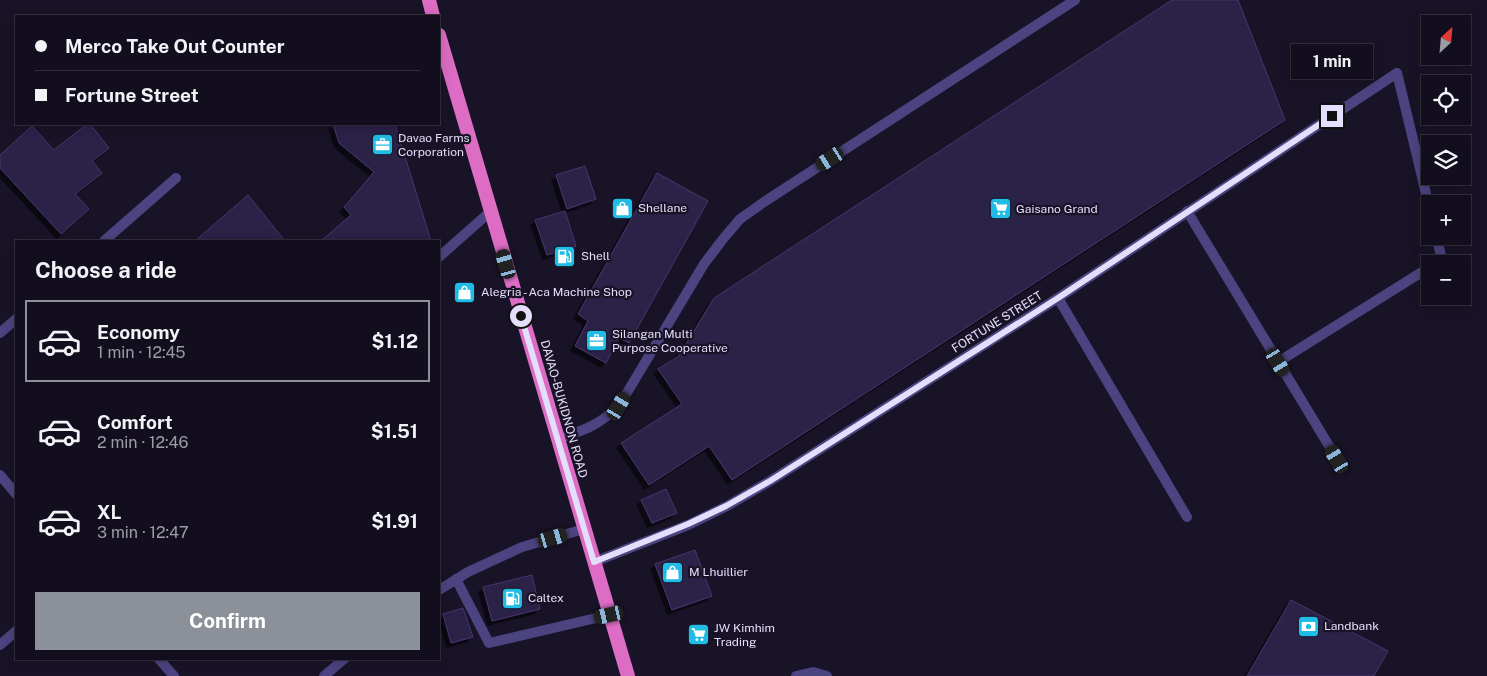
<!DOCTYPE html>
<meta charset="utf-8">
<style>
:root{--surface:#130e1d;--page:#201c2a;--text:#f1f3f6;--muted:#9d9ca4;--line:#322e3b;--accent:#8c9099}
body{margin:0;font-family:"Public Sans",sans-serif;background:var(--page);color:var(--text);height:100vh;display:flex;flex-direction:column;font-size:19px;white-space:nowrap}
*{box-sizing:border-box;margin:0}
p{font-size:16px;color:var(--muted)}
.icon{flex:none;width:28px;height:28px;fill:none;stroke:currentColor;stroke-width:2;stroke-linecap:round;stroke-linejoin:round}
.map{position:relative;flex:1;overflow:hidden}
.details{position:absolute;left:15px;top:240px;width:425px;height:420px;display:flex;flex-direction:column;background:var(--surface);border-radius:0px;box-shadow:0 2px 12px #0003,0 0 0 1px var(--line)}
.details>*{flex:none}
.guide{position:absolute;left:15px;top:15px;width:425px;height:110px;border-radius:0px;box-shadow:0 2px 12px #0003,0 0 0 1px var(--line);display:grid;align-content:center;height:110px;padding:0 20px;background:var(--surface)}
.needle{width:32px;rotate:26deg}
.tools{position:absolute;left:1421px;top:15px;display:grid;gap:10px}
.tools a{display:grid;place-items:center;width:50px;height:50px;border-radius:0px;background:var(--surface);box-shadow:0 2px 12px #0003,0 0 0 1px var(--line);font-size:25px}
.end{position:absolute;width:22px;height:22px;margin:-11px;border:6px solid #e4ddfb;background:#111;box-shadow:0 0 0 2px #111}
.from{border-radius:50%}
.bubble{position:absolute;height:35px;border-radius:0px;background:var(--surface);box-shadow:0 2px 12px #0003,0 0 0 1px var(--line);font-size:16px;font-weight:700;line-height:35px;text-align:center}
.car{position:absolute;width:15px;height:30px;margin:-15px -8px;border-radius:6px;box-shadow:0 0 4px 1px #0007;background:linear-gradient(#222 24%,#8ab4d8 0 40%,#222 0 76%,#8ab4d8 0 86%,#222 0)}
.guide b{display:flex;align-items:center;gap:18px;height:48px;font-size:19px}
.guide b+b{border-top:1px solid var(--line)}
.guide i{width:12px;height:12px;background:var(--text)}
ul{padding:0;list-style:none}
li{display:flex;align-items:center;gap:15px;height:82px;margin:0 10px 8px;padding:0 10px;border:2px solid transparent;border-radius:0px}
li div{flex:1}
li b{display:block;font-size:19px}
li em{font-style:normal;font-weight:700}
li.selected{border-color:var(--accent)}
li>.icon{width:45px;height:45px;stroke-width:1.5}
h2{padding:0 20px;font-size:22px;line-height:60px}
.button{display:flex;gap:10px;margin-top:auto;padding:10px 20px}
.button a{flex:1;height:58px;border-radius:0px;background:var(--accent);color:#fff;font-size:20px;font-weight:700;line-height:58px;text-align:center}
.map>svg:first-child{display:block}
.building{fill:#2c2146;stroke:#47366f;filter:url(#shadow)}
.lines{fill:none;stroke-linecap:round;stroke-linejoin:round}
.service{stroke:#4c4481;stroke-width:10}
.minor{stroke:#4c4481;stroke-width:10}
.tertiary{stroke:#4c4481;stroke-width:10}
.trunk{stroke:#dc6cc4;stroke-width:14}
.route{stroke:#e4ddfb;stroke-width:6}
.labels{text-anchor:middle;stroke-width:4.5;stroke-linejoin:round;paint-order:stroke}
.poi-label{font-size:12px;fill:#e4ddfb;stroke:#191327;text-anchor:start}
.street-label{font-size:12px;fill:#e4ddfb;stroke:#191327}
</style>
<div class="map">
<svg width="1487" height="676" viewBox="0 0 1487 676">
<defs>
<filter id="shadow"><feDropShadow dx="-4.5" dy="4.5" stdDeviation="0" flood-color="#0009"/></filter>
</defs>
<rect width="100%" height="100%" fill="#191327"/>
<!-- building -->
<path class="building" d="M 1172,0 L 1238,0 L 1285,120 L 732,480 L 709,446 L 649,485 L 621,443 L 682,404 L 658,369 L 678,357 L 714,298 Z
M 87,124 L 90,124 L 109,148 L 92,161 L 102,173 L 75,194 L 89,209 L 61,234 L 0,168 L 0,155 L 32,126 L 54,150 Z
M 333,124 L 395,124 L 431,241 L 321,241 L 351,215 L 344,207 L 374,172 L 339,143 Z
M 585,166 L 596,199 L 567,209 L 556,175 Z
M 657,173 L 708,201 L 629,343 L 619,338 L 606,363 L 575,346 L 588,321 L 578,314 Z
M 248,195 L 285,241 L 195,241 Z
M 565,211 L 576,246 L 547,255 L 535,220 Z
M 666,489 L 677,513 L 652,523 L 641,500 Z
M 695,550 L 712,596 L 672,610 L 655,564 Z
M 532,575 L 540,609 L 492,621 L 483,587 Z
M 1291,600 L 1388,651 L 1374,676 L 1247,676 Z
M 463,608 L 473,637 L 451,643 L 443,614 Z"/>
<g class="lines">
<!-- service -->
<path class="service" d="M 1058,298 L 1187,517
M 558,439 C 584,430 598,426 619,406 L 704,264 L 723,239 L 740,219 L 764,202 L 1075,0
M 456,579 L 489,643 L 609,615
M 796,676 L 813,672 L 827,676"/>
<!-- minor -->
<path class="minor" d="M 1187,211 L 1337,459
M 104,241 L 176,178
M 439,257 L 491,211
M 1435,264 L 1442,259 L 1436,236
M 0,333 L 16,319
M 1278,362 L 1430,267
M 0,475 L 16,494
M 594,562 L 688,525 L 727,506 L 770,481 L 1058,298 L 1397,73 L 1430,210
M 0,645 L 16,631
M 159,659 L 174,676"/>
<!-- tertiary -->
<path class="tertiary" d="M 439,590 L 468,572 L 522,547 L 584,529
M 324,676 L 344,659"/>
<!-- trunk -->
<path class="trunk" d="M 429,0 L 433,16
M 439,35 L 628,676"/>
</g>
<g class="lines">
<!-- route -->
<path class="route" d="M 521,316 L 594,562 L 688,524 L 726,506 L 770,481 L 1058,298 L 1332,116"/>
</g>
<!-- icons -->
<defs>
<symbol id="office-square" viewBox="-11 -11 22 22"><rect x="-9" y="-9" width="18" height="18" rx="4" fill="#1fbde5" stroke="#191327"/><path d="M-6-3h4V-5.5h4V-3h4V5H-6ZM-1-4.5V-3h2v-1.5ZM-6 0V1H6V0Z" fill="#fff"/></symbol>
<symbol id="shop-square" viewBox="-11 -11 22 22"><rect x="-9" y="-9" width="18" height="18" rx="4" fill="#1fbde5" stroke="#191327"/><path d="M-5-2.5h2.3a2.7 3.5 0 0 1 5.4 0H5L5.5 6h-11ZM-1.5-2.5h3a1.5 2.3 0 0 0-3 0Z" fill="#fff"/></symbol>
<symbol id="supermarket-square" viewBox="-11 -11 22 22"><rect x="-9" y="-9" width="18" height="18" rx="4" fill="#1fbde5" stroke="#191327"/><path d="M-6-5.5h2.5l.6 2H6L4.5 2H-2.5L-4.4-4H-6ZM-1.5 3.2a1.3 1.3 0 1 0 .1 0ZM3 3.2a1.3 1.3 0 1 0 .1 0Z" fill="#fff"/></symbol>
<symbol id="fuel-square" viewBox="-11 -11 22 22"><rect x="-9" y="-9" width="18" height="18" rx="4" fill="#1fbde5" stroke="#191327"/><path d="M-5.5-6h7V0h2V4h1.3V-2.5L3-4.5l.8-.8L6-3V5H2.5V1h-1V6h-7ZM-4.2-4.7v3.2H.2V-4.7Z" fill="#fff"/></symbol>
<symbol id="bank-square" viewBox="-11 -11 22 22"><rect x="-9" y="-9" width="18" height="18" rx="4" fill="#1fbde5" stroke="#191327"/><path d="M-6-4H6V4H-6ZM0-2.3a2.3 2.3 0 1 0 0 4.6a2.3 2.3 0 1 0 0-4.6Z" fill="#fff"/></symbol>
</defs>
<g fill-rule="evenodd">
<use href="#office-square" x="370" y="132" width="25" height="25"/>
<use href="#shop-square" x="610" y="196" width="25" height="25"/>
<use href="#supermarket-square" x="988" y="196" width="25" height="25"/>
<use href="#fuel-square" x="552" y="244" width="25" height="25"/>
<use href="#shop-square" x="452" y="280" width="25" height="25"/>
<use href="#office-square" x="584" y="328" width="25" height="25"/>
<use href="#shop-square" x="660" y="560" width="25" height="25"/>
<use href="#fuel-square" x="500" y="586" width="25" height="25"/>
<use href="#bank-square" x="1296" y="614" width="25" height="25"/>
<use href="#supermarket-square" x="686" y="622" width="25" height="25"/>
</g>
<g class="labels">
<!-- poi labels -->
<g class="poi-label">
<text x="398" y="142">Davao Farms<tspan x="398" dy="14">Corporation</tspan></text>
<text x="638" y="212">Shellane</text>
<text x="1016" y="213">Gaisano Grand</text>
<text x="581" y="260">Shell</text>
<text x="481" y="296">Alegria - Aca Machine Shop</text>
<text x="612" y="338">Silangan Multi<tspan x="612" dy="14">Purpose Cooperative</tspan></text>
<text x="689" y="576">M Lhuillier</text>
<text x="528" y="602">Caltex</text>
<text x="1324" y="630">Landbank</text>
<text x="714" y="632">JW Kimhim<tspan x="714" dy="14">Trading</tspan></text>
</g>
<!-- street labels -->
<g class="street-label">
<text transform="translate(997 322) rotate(-32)" y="4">FORTUNE STREET</text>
<text transform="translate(564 409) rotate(74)" y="4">DAVAO-BUKIDNON ROAD</text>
</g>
</g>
</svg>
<div class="tools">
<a><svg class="needle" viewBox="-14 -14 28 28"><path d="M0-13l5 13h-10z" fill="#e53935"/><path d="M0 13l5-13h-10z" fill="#9d9ca4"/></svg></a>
<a><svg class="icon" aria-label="locate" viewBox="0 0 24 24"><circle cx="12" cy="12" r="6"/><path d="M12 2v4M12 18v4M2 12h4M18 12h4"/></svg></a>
<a><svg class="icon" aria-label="layers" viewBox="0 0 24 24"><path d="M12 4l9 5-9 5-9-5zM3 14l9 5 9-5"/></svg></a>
<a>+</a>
<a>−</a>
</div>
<i class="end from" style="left:521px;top:316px"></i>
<i class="end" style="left:1332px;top:116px"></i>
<div class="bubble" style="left:1291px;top:44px;width:82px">1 min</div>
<i class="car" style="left:830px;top:159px;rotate:237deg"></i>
<i class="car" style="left:506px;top:264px;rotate:344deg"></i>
<i class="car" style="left:1278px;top:362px;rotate:149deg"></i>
<i class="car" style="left:619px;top:406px;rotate:31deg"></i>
<i class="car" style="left:1337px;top:459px;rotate:329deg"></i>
<i class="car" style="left:553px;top:538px;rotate:74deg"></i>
<i class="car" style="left:609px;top:615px;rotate:257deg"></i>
<div class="guide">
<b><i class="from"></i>Merco Take Out Counter</b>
<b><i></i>Fortune Street</b>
</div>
<section class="details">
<h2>Choose a ride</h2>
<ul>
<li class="selected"><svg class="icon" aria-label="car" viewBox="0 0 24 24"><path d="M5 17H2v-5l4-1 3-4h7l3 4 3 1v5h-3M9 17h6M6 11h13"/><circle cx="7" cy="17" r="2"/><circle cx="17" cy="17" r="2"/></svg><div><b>Economy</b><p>1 min · 12:45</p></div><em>$1.12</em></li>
<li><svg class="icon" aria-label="car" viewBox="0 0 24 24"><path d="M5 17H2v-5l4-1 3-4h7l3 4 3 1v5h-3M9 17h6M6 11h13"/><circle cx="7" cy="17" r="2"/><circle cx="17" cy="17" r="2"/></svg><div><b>Comfort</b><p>2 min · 12:46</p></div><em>$1.51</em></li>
<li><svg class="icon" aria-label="car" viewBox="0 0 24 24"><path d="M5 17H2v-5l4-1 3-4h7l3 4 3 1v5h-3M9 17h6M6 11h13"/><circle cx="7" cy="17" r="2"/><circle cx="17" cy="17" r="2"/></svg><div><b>XL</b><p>3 min · 12:47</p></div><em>$1.91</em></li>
</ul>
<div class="button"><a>Confirm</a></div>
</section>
</div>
